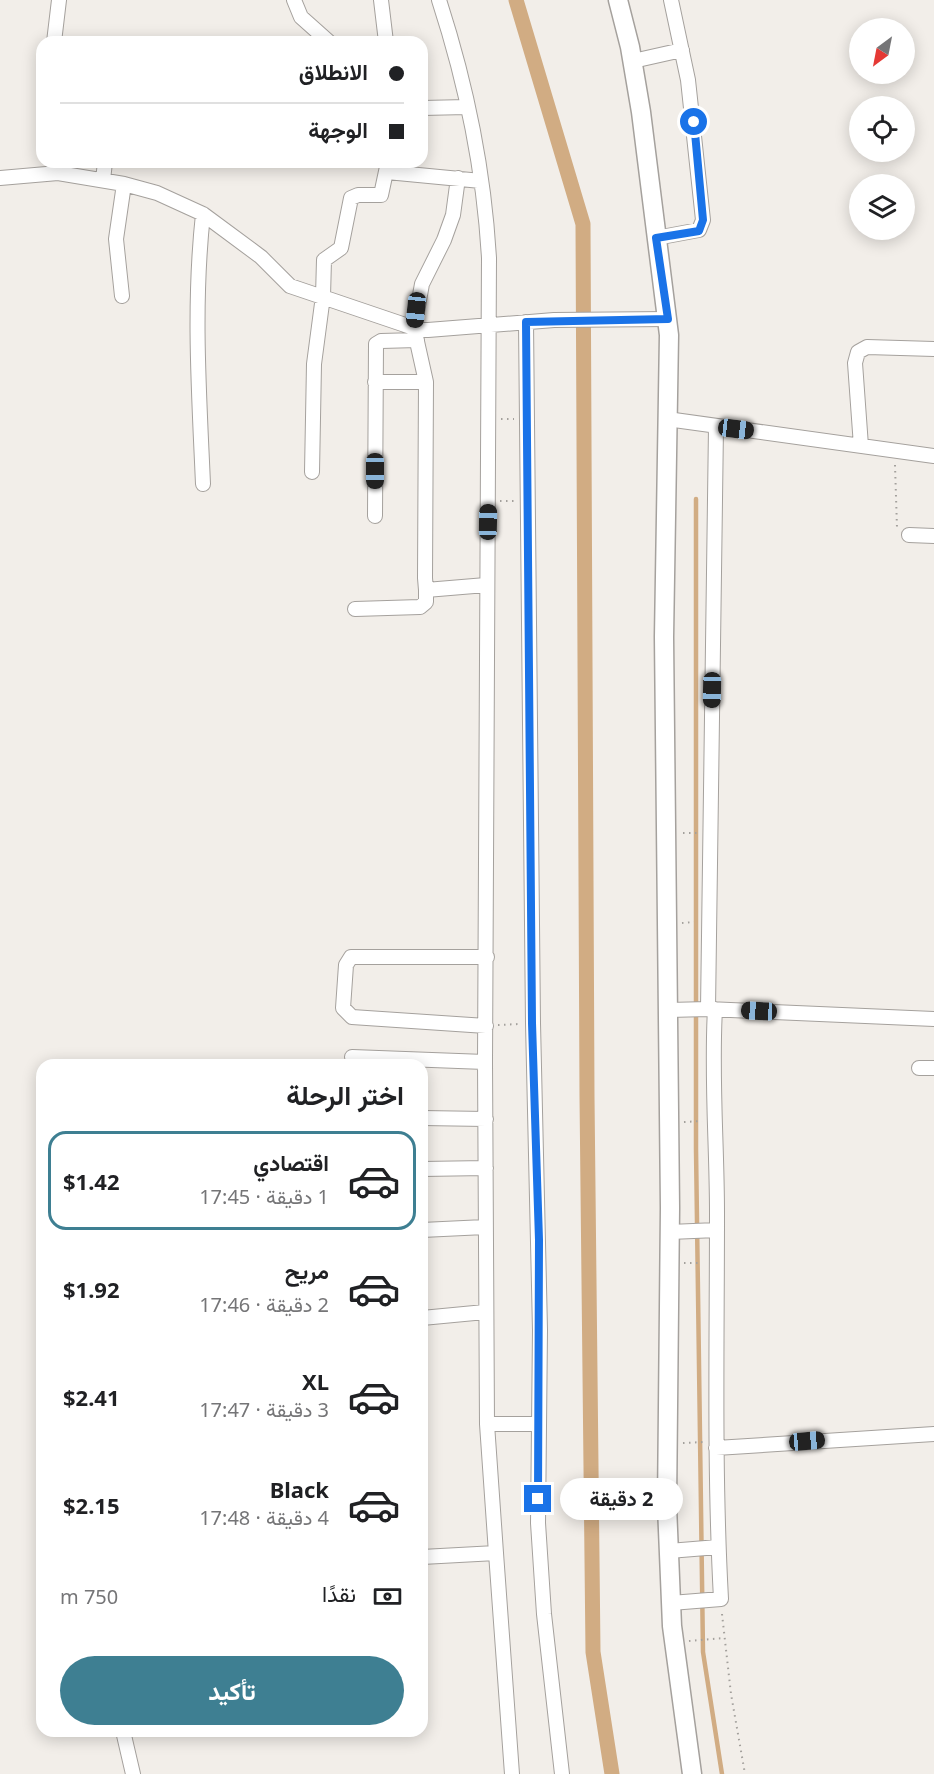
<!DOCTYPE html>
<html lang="ar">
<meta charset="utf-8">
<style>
:root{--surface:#fff;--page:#f2f2f2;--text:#202124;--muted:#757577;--line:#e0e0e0;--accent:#3e7f92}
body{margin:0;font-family:"Noto Sans",Vazirmatn,sans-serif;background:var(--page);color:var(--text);direction:rtl;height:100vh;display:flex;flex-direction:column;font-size:22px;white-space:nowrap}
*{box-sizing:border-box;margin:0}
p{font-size:20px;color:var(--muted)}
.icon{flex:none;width:33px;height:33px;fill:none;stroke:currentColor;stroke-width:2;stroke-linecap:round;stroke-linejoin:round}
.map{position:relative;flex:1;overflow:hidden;direction:ltr}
.panel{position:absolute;left:36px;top:1059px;width:392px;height:678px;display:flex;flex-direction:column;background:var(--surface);border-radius:18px;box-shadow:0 3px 15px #0003;direction:rtl}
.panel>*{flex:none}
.top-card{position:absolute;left:36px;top:36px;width:392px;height:132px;border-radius:18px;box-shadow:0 3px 15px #0003;direction:rtl;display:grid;align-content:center;height:132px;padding:0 24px;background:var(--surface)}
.needle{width:39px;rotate:212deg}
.controls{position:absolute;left:849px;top:18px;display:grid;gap:12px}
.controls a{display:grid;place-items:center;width:66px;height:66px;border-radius:50%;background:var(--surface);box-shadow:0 3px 15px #0003;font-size:30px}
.end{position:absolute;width:27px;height:27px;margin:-14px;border:8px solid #1a73e8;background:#fff;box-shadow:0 0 0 3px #fff}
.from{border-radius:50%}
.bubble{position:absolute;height:42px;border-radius:21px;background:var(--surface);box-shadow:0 3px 15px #0003;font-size:20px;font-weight:700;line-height:42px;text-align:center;direction:rtl}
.car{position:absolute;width:18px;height:36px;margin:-18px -9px;border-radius:8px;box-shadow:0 0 4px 2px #0007;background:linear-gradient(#222 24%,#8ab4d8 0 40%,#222 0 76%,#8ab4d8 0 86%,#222 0)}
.top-card b{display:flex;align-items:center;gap:21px;height:57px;font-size:22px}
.top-card b+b{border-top:2px solid var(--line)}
.top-card i{width:15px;height:15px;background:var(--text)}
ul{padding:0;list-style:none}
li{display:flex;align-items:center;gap:18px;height:99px;margin:0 12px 9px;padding:0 12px;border:3px solid transparent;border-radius:18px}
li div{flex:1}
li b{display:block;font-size:22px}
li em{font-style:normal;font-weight:700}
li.on{border-color:var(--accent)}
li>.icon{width:54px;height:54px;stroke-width:1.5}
h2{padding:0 24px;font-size:27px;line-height:72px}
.pay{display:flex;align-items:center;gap:15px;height:66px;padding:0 24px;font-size:22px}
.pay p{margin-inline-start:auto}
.button{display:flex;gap:12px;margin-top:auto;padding:12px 24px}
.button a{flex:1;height:69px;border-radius:36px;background:var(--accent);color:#fff;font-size:24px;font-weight:700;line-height:69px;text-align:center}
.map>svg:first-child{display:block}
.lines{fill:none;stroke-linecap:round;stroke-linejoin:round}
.stream{stroke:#d1ac83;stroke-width:4.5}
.canal{stroke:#d1ac83;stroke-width:15}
.street-casing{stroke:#a5a19d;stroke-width:16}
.secondary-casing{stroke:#a5a19d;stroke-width:21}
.path{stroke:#a3a09c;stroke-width:2;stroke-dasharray:1.5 4.5;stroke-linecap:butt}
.street{stroke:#fff;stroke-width:14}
.secondary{stroke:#fff;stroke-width:18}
.route{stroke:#1a73e8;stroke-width:8}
</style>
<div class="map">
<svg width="934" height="1774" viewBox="0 0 934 1774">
<rect width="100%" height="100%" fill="#f2eee9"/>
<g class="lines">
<!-- stream -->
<path class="stream" d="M 696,499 L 696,1149 L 703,1652 L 722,1774"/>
<!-- canal -->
<path class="canal" d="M 516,0 L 583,224 L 587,1096 L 593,1652 L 612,1774"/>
<defs>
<path id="street" d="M 294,0 L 301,17 L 329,42
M 381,0 L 386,42
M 439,0 C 466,83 484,171 489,258 L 485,1062 L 487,1424
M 54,42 L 59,0
M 633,61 L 682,50
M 422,108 L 467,107
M 387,172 L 481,181
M 0,178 L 58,173 L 124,184 L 157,193 L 203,214 L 261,257 L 290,286 L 414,328 L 428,330 L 554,320 L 668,319
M 458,178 L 453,215 L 444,240 L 422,284 L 414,328 L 426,382 L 425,578 L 426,590 L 486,585
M 103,180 L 105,162
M 656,238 L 699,230 L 703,220 L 688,80 L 671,0
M 122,296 L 116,239 L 124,184
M 526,322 L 533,1023 L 540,1330 L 538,1523 L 544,1614 L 562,1774
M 375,382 L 426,382
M 667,419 L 934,456
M 716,427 L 708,1009 L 934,1019
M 861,446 L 855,363 L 858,352 L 867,347 L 934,349
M 312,472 L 314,364 L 323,296 L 324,260 L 341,248 L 351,198 L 358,195 L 381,195 L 388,162
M 203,484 C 199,392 193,306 203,214
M 375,516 L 376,344 L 381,341 L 417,340
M 909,535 L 934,536
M 355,609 L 420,607 L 426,602 L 426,590
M 669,1010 L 708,1009
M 486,1026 L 352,1017 L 343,1008 L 346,965 L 351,957 L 487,957
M 352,1057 L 485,1062
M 919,1068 L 934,1068
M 422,1118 L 486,1119
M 422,1169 L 486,1168
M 422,1230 L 485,1227
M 670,1232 L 717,1230
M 422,1318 L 485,1312
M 716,1448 L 934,1434
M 669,1551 L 718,1547
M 496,1553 L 512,1774
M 422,1557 L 496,1553 L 487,1424 L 538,1424
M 671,1603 L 721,1599 C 714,1470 717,1342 717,1213 C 717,1145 711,1077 715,1009
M 123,1731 L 133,1774"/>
<path id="secondary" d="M 618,0 L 630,47 L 641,112 L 669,335 L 664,637 L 670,1208 L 667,1506 L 672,1626 L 692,1774"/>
</defs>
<!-- street casing -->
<use href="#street" class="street-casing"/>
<!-- secondary casing -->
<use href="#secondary" class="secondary-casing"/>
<!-- path -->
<path class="path" d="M 501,419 L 514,419
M 895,465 L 897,528
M 500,501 L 515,501
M 683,833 L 698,833
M 682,923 L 694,922
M 498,1025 L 519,1024
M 684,1122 L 702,1121
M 684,1263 L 702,1263
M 683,1443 L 704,1442
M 722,1614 L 731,1694 L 745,1774
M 689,1641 L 724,1638"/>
<!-- street -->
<use href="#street" class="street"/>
<!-- secondary -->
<use href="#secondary" class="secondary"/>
</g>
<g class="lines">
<!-- route -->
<path class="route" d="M 538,1499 L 539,1240 L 532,1023 L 526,322 L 668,319 L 656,238 L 699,231 L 703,220 L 694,122"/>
</g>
</svg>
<div class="controls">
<a><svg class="needle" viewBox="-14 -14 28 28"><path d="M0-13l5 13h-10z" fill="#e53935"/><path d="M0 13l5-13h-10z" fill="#757577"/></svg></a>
<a><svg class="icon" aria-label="locate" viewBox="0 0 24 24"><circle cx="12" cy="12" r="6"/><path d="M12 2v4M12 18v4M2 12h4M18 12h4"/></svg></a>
<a><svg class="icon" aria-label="layers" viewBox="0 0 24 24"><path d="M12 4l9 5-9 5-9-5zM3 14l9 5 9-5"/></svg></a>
</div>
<i class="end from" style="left:694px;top:122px"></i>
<i class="end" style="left:538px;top:1499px"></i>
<div class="bubble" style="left:560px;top:1478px;width:123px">2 دقيقة</div>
<i class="car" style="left:416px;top:310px;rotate:186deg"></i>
<i class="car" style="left:736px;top:429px;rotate:97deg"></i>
<i class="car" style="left:375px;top:471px;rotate:180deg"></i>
<i class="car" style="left:488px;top:522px;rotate:1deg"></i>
<i class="car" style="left:712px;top:690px;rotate:181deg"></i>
<i class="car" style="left:759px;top:1011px;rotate:273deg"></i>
<i class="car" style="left:807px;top:1441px;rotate:85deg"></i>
<div class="top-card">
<b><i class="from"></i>الانطلاق</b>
<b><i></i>الوجهة</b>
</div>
<section class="panel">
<h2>اختر الرحلة</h2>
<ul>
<li class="on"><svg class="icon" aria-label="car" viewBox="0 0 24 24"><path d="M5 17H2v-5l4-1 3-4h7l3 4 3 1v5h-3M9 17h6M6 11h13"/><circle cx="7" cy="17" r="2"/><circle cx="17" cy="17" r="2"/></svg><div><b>اقتصادي</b><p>1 دقيقة · 17:45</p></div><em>$1.42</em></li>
<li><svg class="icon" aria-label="car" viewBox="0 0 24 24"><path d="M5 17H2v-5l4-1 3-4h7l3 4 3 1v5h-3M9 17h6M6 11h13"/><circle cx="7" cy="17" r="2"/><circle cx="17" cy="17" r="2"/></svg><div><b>مريح</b><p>2 دقيقة · 17:46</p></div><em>$1.92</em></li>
<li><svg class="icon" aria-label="car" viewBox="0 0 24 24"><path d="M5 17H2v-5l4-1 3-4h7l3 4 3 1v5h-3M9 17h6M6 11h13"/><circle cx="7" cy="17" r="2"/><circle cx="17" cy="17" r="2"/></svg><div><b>XL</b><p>3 دقيقة · 17:47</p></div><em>$2.41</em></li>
<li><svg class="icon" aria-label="car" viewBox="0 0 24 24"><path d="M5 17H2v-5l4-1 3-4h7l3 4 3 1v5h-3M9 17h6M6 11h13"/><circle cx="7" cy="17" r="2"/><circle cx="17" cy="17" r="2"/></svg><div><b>Black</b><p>4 دقيقة · 17:48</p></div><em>$2.15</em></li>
</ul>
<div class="pay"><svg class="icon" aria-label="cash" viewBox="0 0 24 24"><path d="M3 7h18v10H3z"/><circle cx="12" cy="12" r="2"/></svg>نقدًا<p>750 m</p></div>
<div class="button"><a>تأكيد</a></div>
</section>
</div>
